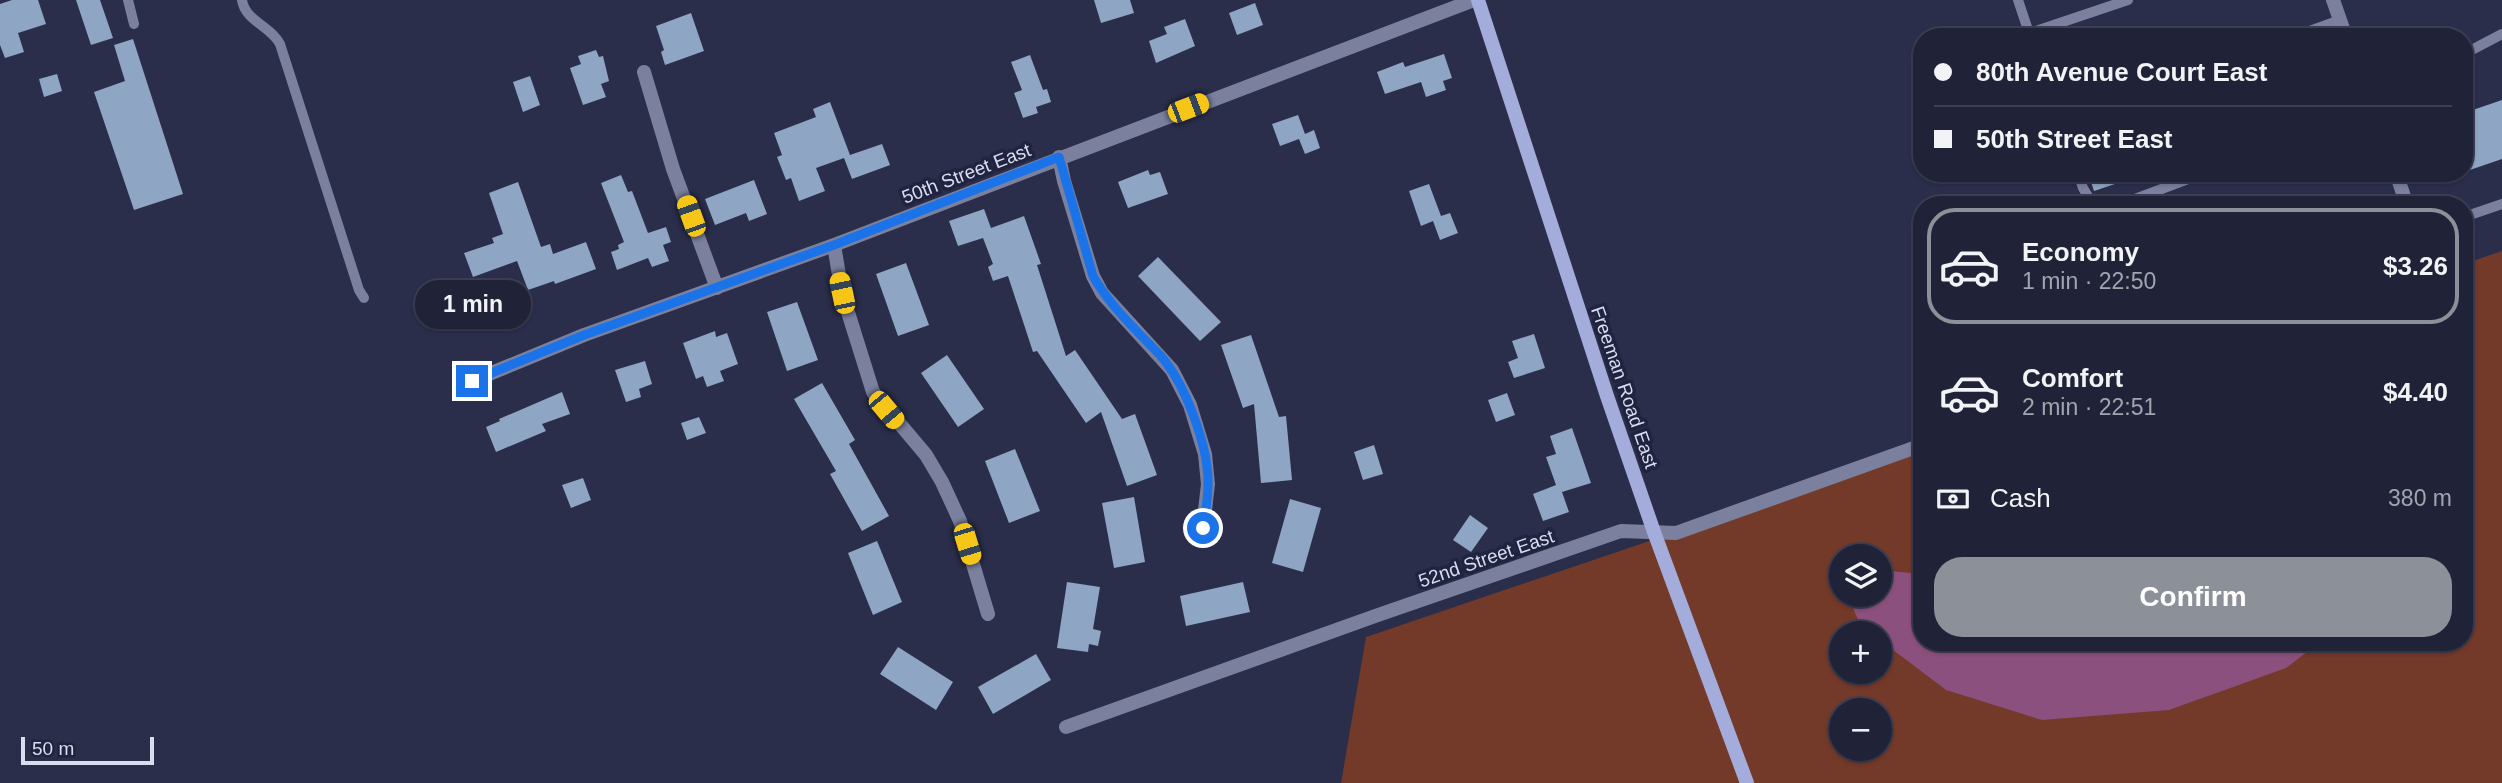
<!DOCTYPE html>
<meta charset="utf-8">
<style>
:root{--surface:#202238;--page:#282a40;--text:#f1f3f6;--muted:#a2a4ae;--line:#3d3f53;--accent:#8c9099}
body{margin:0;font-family:Arial,sans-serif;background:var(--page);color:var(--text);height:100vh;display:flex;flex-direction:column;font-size:26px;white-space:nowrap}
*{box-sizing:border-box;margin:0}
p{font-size:23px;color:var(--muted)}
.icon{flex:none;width:38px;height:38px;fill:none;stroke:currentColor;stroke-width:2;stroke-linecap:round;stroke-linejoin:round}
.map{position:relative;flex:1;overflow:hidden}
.side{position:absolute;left:1913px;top:196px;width:560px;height:455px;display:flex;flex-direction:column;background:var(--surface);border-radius:28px;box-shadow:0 2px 5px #0004,0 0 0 2px var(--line)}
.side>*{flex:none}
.banner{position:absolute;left:1913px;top:28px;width:560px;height:154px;border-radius:28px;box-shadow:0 2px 5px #0004,0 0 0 2px var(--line);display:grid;align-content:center;height:154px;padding:0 21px;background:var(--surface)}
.controls{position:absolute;left:1829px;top:544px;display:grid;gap:14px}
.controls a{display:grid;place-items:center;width:63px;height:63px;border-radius:50%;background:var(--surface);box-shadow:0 2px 5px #0004,0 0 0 2px var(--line);font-size:35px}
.scale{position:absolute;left:21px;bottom:18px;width:133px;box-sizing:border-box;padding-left:7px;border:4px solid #d9ddf0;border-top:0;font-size:19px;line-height:24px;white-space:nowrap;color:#d9ddf0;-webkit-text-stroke:5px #202440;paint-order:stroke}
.end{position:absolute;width:32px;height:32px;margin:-16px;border:9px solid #1a73e8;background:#fff;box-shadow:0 0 0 4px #fff}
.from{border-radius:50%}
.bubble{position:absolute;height:49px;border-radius:24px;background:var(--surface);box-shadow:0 2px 5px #0004,0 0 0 2px var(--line);font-size:23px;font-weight:800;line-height:49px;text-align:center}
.car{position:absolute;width:21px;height:42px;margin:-21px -10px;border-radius:9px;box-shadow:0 0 5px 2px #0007;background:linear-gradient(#f5c518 24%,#345 0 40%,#f5c518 0 76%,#345 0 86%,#f5c518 0)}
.banner b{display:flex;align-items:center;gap:24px;height:66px;font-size:26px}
.banner b+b{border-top:2px solid var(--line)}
.banner i{width:18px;height:18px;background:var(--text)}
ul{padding:12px 0 0;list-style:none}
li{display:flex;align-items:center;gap:21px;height:116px;margin:0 14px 10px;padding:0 7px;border:4px solid transparent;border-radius:28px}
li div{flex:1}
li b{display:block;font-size:26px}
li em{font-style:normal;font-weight:800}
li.current{border-color:var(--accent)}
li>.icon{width:63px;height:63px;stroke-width:1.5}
.pay{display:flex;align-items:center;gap:18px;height:77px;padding:0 21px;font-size:26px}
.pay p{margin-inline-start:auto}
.button{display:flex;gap:14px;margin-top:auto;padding:14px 21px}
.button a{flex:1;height:80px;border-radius:28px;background:var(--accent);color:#fff;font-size:28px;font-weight:800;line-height:80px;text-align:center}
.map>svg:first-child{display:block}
.green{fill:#733929;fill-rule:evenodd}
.water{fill:#8b507d}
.building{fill:#8ea5c3}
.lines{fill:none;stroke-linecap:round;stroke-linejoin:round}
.lane{stroke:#7a809d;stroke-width:10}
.street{stroke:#7a809d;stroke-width:14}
.secondary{stroke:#a3acda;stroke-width:14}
.route{stroke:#1a73e8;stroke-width:9}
.labels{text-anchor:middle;stroke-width:7;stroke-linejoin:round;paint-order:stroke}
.street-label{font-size:19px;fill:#d9ddf0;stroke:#202440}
</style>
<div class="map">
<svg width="2502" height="783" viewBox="0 0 2502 783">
<rect width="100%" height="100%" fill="#2a2e4b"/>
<!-- green -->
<path class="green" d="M 2502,251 L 2502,783 L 1341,783 L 1366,637 L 1921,449 L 1922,642 L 2464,642 L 2464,264 ZM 1841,556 L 1880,556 L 1880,595 L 1841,595 ZM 1841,634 L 1880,634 L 1880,672 L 1841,672 ZM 1841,710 L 1880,710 L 1880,749 L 1841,749 Z"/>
<!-- water -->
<path class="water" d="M 1880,570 L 1921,574 L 1922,642 L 2320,642 L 2286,668 L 2169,710 L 2042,720 L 1946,690 L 1880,640 L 1880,634 C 1859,634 1855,611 1848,595 L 1880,595 Z"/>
<!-- building -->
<path class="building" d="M 12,0 L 38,0 L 46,24 L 18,33 L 24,52 L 5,58 L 0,45 L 0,4 Z
M 76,0 L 100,0 L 113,38 L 91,45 Z
M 1094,0 L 1130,0 L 1134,13 L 1101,23 Z
M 1255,3 L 1263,25 L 1237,35 L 1229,13 Z
M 691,13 L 704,51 L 665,65 L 661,52 L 664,50 L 656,26 Z
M 1185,19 L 1195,46 L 1156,63 L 1149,41 L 1167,34 L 1164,27 Z
M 133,39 L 183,194 L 134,210 L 94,92 L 125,81 L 114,45 Z
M 596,50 L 599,57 L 603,56 L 609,81 L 601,84 L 606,97 L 583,105 L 570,68 L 581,64 L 578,56 Z
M 1444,54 L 1452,78 L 1443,81 L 1446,90 L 1426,97 L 1421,82 L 1385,94 L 1377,72 L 1403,62 L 1405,67 Z
M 1030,55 L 1043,90 L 1047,89 L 1051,102 L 1036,107 L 1038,113 L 1023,118 L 1014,93 L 1022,90 L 1011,62 Z
M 57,74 L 62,91 L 44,97 L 39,79 Z
M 530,76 L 540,105 L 523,112 L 513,82 Z
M 2502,100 L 2502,159 L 2464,172 L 2464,113 Z
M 830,102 L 850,155 L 882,144 L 890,165 L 852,179 L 844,158 L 816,168 L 825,191 L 799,201 L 791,178 L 786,180 L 777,157 L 782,155 L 774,133 L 816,117 L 813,109 Z
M 1298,115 L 1305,134 L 1314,130 L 1320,148 L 1305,154 L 1299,139 L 1280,146 L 1272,124 Z
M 1148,170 L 1150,175 L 1160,172 L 1168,194 L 1128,208 L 1118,182 Z
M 2088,173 L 2138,173 L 2139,176 L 2094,191 Z
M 621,175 L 628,192 L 632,191 L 648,233 L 666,227 L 671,242 L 663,245 L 669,261 L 652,267 L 648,258 L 617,270 L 611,252 L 619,249 L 618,245 L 624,242 L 601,183 Z
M 754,180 L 767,214 L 749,221 L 746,213 L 715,225 L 705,199 Z
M 518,182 L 541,247 L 550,244 L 553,254 L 586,242 L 596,269 L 555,284 L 554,281 L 528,290 L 517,261 L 473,277 L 464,253 L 494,243 L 492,238 L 503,234 L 489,193 Z
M 1429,184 L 1441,216 L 1450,213 L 1458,233 L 1440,240 L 1433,221 L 1421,226 L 1409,191 Z
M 984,209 L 991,228 L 1024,216 L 1041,264 L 1037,265 L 1066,356 L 1075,350 L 1122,419 L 1135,414 L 1157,475 L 1127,486 L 1101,412 L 1086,423 L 1037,351 L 1033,352 L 1008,276 L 993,281 L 988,267 L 993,264 L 983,238 L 958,246 L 949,221 Z
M 1158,257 L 1221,322 L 1200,341 L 1138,276 Z
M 906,263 L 929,325 L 898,336 L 876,274 Z
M 797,302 L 818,360 L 787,371 L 767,312 Z
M 715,331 L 716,337 L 727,333 L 738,364 L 720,371 L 724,381 L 707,387 L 703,376 L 696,379 L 683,343 Z
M 1534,334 L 1545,368 L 1514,378 L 1508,362 L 1518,358 L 1512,341 Z
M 1251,335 L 1279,417 L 1286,416 L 1292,480 L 1261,483 L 1254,404 L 1243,408 L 1221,345 Z
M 947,355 L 984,409 L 958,427 L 921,373 Z
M 645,361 L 652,384 L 639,389 L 641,397 L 626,402 L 615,370 Z
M 822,383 L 855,440 L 849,444 L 889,516 L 862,531 L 830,474 L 836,471 L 794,399 Z
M 562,392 L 570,414 L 542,424 L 546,431 L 496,452 L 486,427 L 500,421 L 499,419 Z
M 1507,393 L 1515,415 L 1496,422 L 1488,400 Z
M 699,417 L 706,433 L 687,440 L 681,423 Z
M 1572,428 L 1591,483 L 1562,492 L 1569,512 L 1543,521 L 1533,494 L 1556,485 L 1546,457 L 1556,454 L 1550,436 Z
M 1374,445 L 1383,474 L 1363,480 L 1354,452 Z
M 1015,449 L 1040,511 L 1009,523 L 985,461 Z
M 583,478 L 591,500 L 571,508 L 562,485 Z
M 1134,497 L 1145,562 L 1114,568 L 1102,503 Z
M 1290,499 L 1321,508 L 1303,572 L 1272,563 Z
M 1470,515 L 1488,528 L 1471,552 L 1453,540 Z
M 877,541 L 902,602 L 873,615 L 848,553 Z
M 1067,582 L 1100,587 L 1093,629 L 1101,631 L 1098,646 L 1089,644 L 1088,652 L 1057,648 Z
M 1243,582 L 1250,612 L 1186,626 L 1180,596 Z
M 898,647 L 953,682 L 936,710 L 880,674 Z
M 1036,654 L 1051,680 L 993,714 L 978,687 Z"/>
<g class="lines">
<!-- lane -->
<path class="lane" d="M 128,0 L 134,24
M 242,0 C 245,21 271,26 280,44 L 359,290 L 364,298
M 2018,0 L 2028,30 L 2033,32 L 2128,0
M 2293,37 L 2340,20
M 2464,54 L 2502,34
M 2078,173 L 2083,188 L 2093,205
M 2119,205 L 2204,173
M 2464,217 L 2502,204"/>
<!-- street -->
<path class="street" d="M 2333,0 L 2346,37
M 644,72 L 673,169 L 717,288
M 1059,157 L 1064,181 L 1093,276 L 1102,293 L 1172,370 L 1190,405 L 1205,454 L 1208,484 L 1203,528
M 2396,173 L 2407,205
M 834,245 L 842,293 L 873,392 L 926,455 L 942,482 L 960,521 L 988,614
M 472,381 L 584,335 L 834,245 L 1474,0
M 1066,727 L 1378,615 L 1621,531 L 1676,533 L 1922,445"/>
<!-- secondary -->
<path class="secondary" d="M 1478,0 L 1607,396 L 1654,532 L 1747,783"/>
</g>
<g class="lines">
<!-- route -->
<path class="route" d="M 472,381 L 584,335 L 834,245 L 1059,157 L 1093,276 C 1110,306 1136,330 1160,355 C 1185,383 1209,447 1208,485 C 1208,499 1205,514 1203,528"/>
</g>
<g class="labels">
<!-- street labels -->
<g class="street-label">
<text transform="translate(966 173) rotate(-21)" y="7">50th Street East</text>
<text transform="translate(1625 387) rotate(71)" y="7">Freeman Road East</text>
<text transform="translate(1486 558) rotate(-19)" y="7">52nd Street East</text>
</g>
</g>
</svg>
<div class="controls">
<a><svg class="icon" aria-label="layers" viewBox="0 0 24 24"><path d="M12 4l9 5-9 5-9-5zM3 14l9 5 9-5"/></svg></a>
<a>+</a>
<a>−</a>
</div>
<div class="scale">50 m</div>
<i class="end from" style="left:1203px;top:528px"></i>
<i class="end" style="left:472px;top:381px"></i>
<div class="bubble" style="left:415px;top:280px;width:116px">1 min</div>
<i class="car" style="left:1188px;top:108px;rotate:69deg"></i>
<i class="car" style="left:691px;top:216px;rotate:340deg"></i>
<i class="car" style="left:842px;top:293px;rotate:348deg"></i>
<i class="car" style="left:886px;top:410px;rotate:140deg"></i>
<i class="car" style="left:967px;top:544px;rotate:163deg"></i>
<div class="banner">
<b><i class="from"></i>80th Avenue Court East</b>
<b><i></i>50th Street East</b>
</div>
<section class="side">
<ul>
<li class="current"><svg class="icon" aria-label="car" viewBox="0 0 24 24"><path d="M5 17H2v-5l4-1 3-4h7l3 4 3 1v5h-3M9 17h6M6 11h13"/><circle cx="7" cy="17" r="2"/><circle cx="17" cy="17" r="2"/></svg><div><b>Economy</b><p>1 min · 22:50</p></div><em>$3.26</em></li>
<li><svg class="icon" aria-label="car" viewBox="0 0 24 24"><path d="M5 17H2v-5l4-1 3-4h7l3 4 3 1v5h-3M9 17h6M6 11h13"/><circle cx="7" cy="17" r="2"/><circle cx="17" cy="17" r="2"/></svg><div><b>Comfort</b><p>2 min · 22:51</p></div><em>$4.40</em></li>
</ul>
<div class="pay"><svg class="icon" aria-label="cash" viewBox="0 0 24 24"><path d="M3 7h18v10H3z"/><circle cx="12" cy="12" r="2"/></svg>Cash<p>380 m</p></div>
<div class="button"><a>Confirm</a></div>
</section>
</div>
